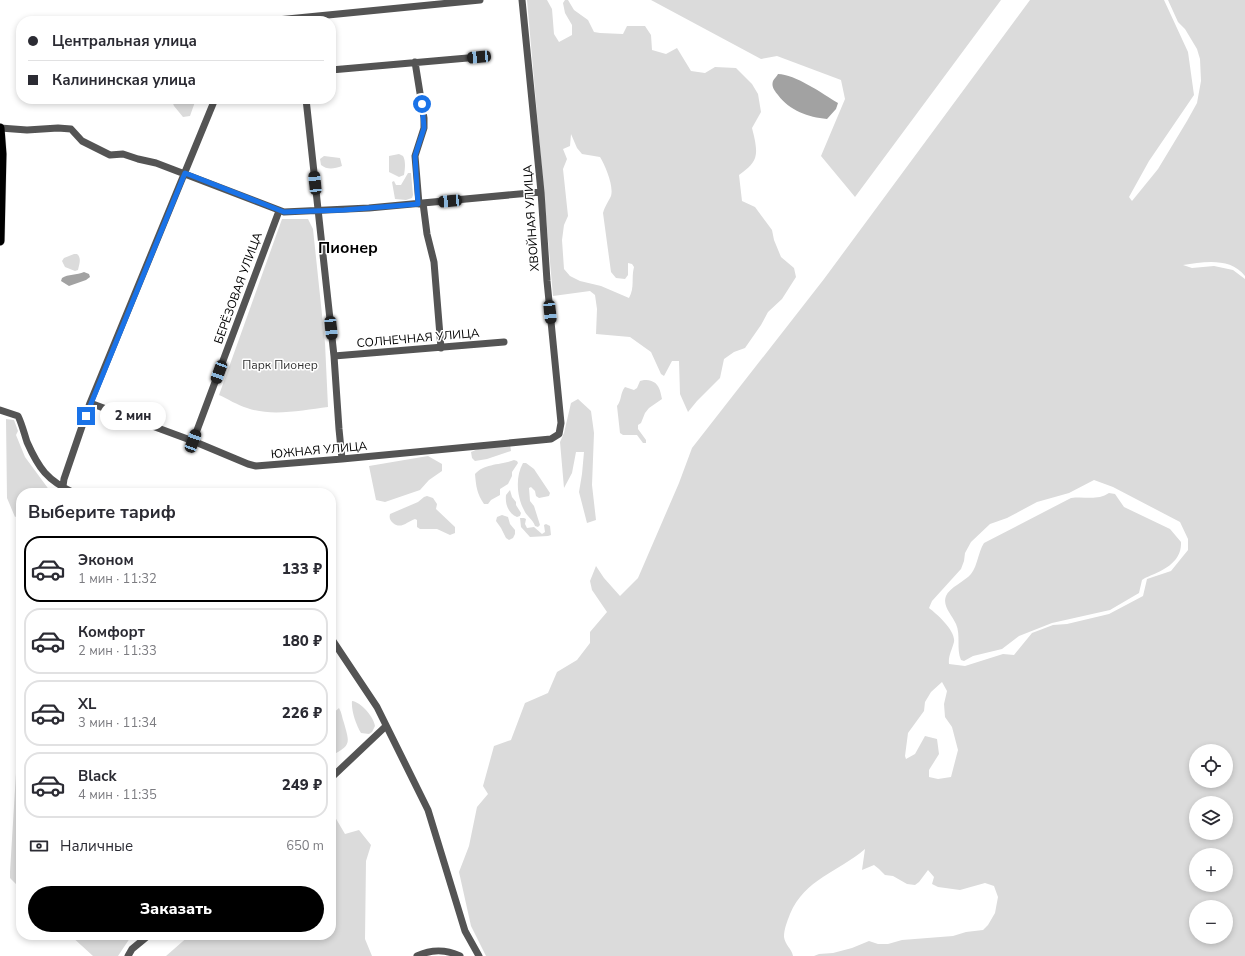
<!DOCTYPE html>
<html lang="ru">
<meta charset="utf-8">
<style>
:root{--surface:#fff;--page:#f2f2f3;--text:#2b2b33;--muted:#7c7c81;--line:#e1e1e2;--accent:#000}
body{margin:0;font-family:"Nunito Sans",sans-serif;background:var(--page);color:var(--text);height:100vh;display:flex;flex-direction:column;font-size:15px;white-space:nowrap}
*{box-sizing:border-box;margin:0}
p{font-size:13px;color:var(--muted)}
.icon{flex:none;width:22px;height:22px;fill:none;stroke:currentColor;stroke-width:2;stroke-linecap:round;stroke-linejoin:round}
.map{position:relative;flex:1;overflow:hidden}
.drawer{position:absolute;left:16px;top:488px;width:320px;height:452px;display:flex;flex-direction:column;background:var(--surface);border-radius:16px;box-shadow:0 2px 6px #0003}
.drawer>*{flex:none}
.banner{position:absolute;left:16px;top:16px;width:320px;height:88px;border-radius:16px;box-shadow:0 2px 6px #0003;display:grid;align-content:center;height:88px;padding:0 12px;background:var(--surface)}
.buttons{position:absolute;left:1189px;top:744px;display:grid;gap:8px}
.buttons a{display:grid;place-items:center;width:44px;height:44px;border-radius:50%;background:var(--surface);box-shadow:0 2px 6px #0003;font-size:20px}
.end{position:absolute;width:18px;height:18px;margin:-9px;border:5px solid #1a73e8;background:#fff;box-shadow:0 0 0 2px #fff}
.from{border-radius:50%}
.bubble{position:absolute;height:28px;border-radius:14px;background:var(--surface);box-shadow:0 2px 6px #0003;font-size:13px;font-weight:800;line-height:28px;text-align:center}
.car{position:absolute;width:12px;height:24px;margin:-12px -6px;border-radius:5px;box-shadow:0 0 3px 1px #0007;background:linear-gradient(#222 24%,#8ab4d8 0 40%,#222 0 76%,#8ab4d8 0 86%,#222 0)}
.banner b{display:flex;align-items:center;gap:14px;height:38px;font-size:15px}
.banner b+b{border-top:1px solid var(--line)}
.banner i{width:10px;height:10px;background:var(--text)}
ul{padding:0;list-style:none}
li{display:flex;align-items:center;gap:12px;height:66px;margin:0 8px 6px;padding:0 4px;border:2px solid var(--line);border-radius:16px}
li div{flex:1}
li b{display:block;font-size:15px}
li em{font-style:normal;font-weight:800}
li.on{border-color:var(--accent)}
li>.icon{width:36px;height:36px;stroke-width:1.5}
h2{padding:0 12px;font-size:18px;line-height:48px}
.pay{display:flex;align-items:center;gap:10px;height:44px;padding:0 12px;font-size:15px}
.pay p{margin-inline-start:auto}
.button{display:flex;gap:8px;margin-top:auto;padding:8px 12px}
.button a{flex:1;height:46px;border-radius:24px;background:var(--accent);color:#fff;font-size:16px;font-weight:800;line-height:46px;text-align:center}
.map>svg:first-child{display:block}
.green{fill:#dbdbdb;fill-rule:evenodd}
.water{fill:#a2a2a2}
.lines{fill:none;stroke-linecap:round;stroke-linejoin:round}
.major-casing{stroke:#dbdbdb;stroke-width:10}
.minor{stroke:#545454;stroke-width:7}
.major{stroke:#000;stroke-width:9}
.route{stroke:#1a73e8;stroke-width:5}
.labels{text-anchor:middle;stroke-width:3;stroke-linejoin:round;paint-order:stroke}
.street-label{font-size:12px;fill:#000;stroke:#fff}
.park-label{font-size:12px;fill:#323232;stroke:#fff}
.district-label{font-size:16px;font-weight:bold;fill:#000;stroke:#fff}
</style>
<div class="map">
<svg width="1245" height="956" viewBox="0 0 1245 956">
<rect width="100%" height="100%" fill="#fff"/>
<!-- green -->
<path class="green" d="M 527,0 L 547,0 L 552,9 L 554,34 L 559,42 L 572,35 L 572,25 L 565,13 L 563,3 L 565,0 L 568,0 L 574,10 L 588,20 L 594,32 L 600,33 L 623,34 L 627,26 L 645,26 L 651,35 L 652,50 L 666,54 L 677,48 L 691,71 L 705,73 L 715,67 L 736,68 L 752,84 L 758,94 L 761,112 L 752,128 C 754,136 758,150 755,158 C 753,165 744,171 739,175 L 742,201 L 755,207 L 772,230 L 774,240 L 781,257 L 794,268 L 796,277 L 782,299 L 768,312 L 761,325 L 745,348 L 734,352 L 724,359 L 720,378 L 697,401 L 688,412 L 680,394 L 679,361 L 672,361 L 664,376 L 661,374 L 651,352 L 630,337 L 596,334 L 597,309 L 595,295 L 590,291 L 553,296 ZM 571,134 L 577,148 L 582,154 L 600,157 C 605,165 614,186 611,196 C 608,202 605,206 603,213 L 611,272 L 616,278 L 625,279 L 628,275 L 628,263 L 632,264 L 634,267 C 631,279 635,287 629,298 L 601,286 L 580,281 L 570,276 L 564,269 L 562,240 L 564,225 L 568,216 L 563,169 L 567,159 L 563,149 L 570,146 Z
M 651,0 L 1001,0 L 855,197 L 821,156 L 845,99 L 841,80 L 777,56 L 761,59 Z
M 1030,0 L 1164,0 L 1188,52 L 1194,95 L 1149,161 L 1129,197 L 1132,201 L 1158,169 L 1187,121 L 1197,103 L 1201,81 L 1200,59 L 1197,49 L 1185,29 L 1178,22 L 1168,0 L 1245,0 L 1245,276 C 1230,257 1204,262 1183,265 L 1192,268 L 1214,266 L 1233,270 L 1245,279 L 1245,956 L 814,956 L 819,954 L 833,953 L 852,948 L 869,941 L 878,944 L 888,944 L 902,940 L 953,936 L 966,932 L 983,930 L 988,925 L 995,913 L 998,897 L 994,886 L 985,883 L 960,890 L 938,887 L 932,884 L 934,877 L 928,870 L 919,882 L 915,885 L 907,884 L 893,876 L 885,875 L 879,869 L 874,865 L 862,870 L 865,849 C 838,872 805,879 790,914 C 787,922 784,929 784,937 C 785,945 792,949 793,956 L 486,956 L 471,926 L 459,872 L 469,846 L 477,807 L 488,794 L 483,786 L 494,746 L 511,740 L 525,703 L 548,693 L 557,672 L 577,660 L 590,643 L 590,632 L 607,612 L 592,590 L 590,581 L 596,566 L 604,578 L 620,596 L 638,578 L 679,483 L 692,448 L 824,279 ZM 1094,480 L 1113,487 L 1180,522 L 1188,539 L 1188,550 L 1171,571 L 1147,579 L 1143,596 L 1109,614 L 1067,624 L 1053,625 L 1032,633 L 1014,655 L 1003,654 L 965,666 L 949,664 C 948,656 952,650 954,642 C 956,631 937,614 929,608 L 932,601 L 961,569 L 964,561 L 965,553 L 971,542 L 990,524 L 1007,518 L 1037,502 L 1069,493 ZM 942,682 L 947,691 L 944,704 L 945,717 L 952,727 L 958,750 L 951,777 L 938,779 L 929,777 L 929,770 L 939,754 L 937,739 L 925,736 L 915,754 L 906,759 L 905,756 L 908,733 L 924,711 L 925,702 L 931,692 ZM 1196,751 L 1226,751 L 1226,781 L 1196,781 ZM 1196,803 L 1226,803 L 1226,833 L 1196,833 ZM 1196,855 L 1226,855 L 1226,885 L 1196,885 ZM 1196,907 L 1226,907 L 1226,937 L 1196,937 Z
M 171,99 L 196,99 L 190,116 L 183,117 L 174,106 Z
M 399,154 L 403,156 C 406,161 405,169 404,175 L 399,177 L 389,172 L 389,156 Z
M 324,156 L 340,158 L 342,166 C 334,169 327,170 321,165 L 320,159 Z
M 408,173 L 411,173 L 413,195 L 412,198 L 406,200 L 395,199 L 392,182 L 394,181 L 396,185 L 401,185 Z
M 282,219 L 308,219 L 313,229 L 325,343 L 328,407 C 303,410 272,417 247,408 C 237,405 228,399 219,395 Z
M 74,254 L 77,254 C 82,258 79,265 78,270 L 75,271 L 65,267 L 62,261 L 64,258 Z
M 644,380 C 658,380 660,388 662,399 L 649,408 L 645,413 L 641,423 L 638,425 L 638,429 L 646,440 L 646,443 L 643,443 L 637,435 L 623,435 L 620,433 L 617,406 C 622,400 620,393 625,387 L 634,390 L 637,388 L 640,381 Z
M 578,399 L 591,411 L 594,433 L 592,485 L 596,520 L 587,523 L 579,492 L 582,474 L 584,452 L 576,452 L 572,473 L 564,488 L 560,442 L 564,433 L 571,403 Z
M 6,419 L 14,420 L 18,431 L 16,435 L 25,457 L 50,491 L 49,493 L 21,493 L 21,514 L 15,517 L 7,498 Z
M 510,444 L 511,451 L 487,459 L 475,461 L 472,458 L 471,452 L 478,449 Z
M 428,456 L 442,464 L 442,471 L 429,480 L 420,490 L 385,502 L 376,500 L 369,466 Z
M 514,460 L 517,461 L 518,463 L 512,472 L 512,476 L 508,484 L 500,489 L 500,495 L 491,500 L 488,504 L 484,504 C 477,494 476,486 475,474 C 484,463 502,465 514,460 Z
M 523,463 L 526,463 L 534,469 L 550,493 L 549,496 L 539,498 L 536,496 L 535,491 L 531,487 L 529,488 L 530,501 L 534,506 L 540,525 L 538,527 L 535,526 C 533,519 526,516 524,510 C 517,497 515,477 523,463 Z
M 510,490 L 512,497 L 516,502 L 516,505 L 521,513 L 520,516 L 517,517 C 508,513 505,504 506,495 Z
M 1109,493 L 1115,494 L 1124,507 L 1170,529 L 1181,542 C 1182,563 1162,571 1145,578 L 1142,580 L 1139,593 L 1110,610 L 1052,623 L 1019,636 L 1002,649 L 973,656 L 964,661 L 961,660 C 956,649 961,635 956,624 C 952,615 942,606 946,596 C 949,588 965,581 971,574 C 978,565 978,552 984,543 L 1071,498 C 1085,496 1097,501 1109,493 Z
M 427,496 L 433,498 L 437,504 L 436,509 L 455,527 L 455,533 L 450,535 L 437,529 L 420,529 L 417,527 L 417,520 L 415,519 C 408,521 401,530 393,523 C 390,520 389,518 390,514 L 418,502 L 424,497 Z
M 502,515 L 508,517 L 510,524 L 515,530 L 515,534 L 513,538 L 509,540 L 506,538 L 501,528 L 496,521 L 497,517 Z
M 520,518 L 524,518 L 526,519 L 525,524 L 527,528 L 534,527 L 542,534 L 545,532 L 544,525 L 546,524 L 550,526 L 551,535 L 548,536 L 530,537 L 521,527 Z
M 352,701 C 361,702 374,717 375,726 L 372,732 L 369,734 L 361,733 C 356,725 351,710 352,701 Z
M 339,708 C 342,713 342,718 344,723 C 350,744 351,745 331,756 L 331,715 Z
M 18,740 L 21,740 L 21,889 L 10,878 L 10,872 Z
M 331,816 L 335,817 L 345,834 L 359,830 L 371,845 L 366,861 L 365,939 L 372,956 L 166,956 L 190,935 L 331,935 Z
M 70,935 L 132,935 L 118,956 L 93,956 Z"/>
<!-- water -->
<path class="water" d="M 778,74 C 795,74 823,94 838,103 L 836,109 L 827,119 C 808,117 790,111 778,95 C 775,91 771,87 773,81 C 774,79 777,76 778,74 Z
M 84,272 L 89,274 L 90,277 L 86,280 L 69,286 L 61,281 L 62,278 C 68,274 77,275 84,272 Z"/>
<g class="lines">
<defs>
<path id="major" d="M 0,128 L 2,154 L 0,241"/>
</defs>
<!-- major casing -->
<use href="#major" class="major-casing"/>
<!-- minor -->
<path class="minor" d="M 267,21 L 480,0
M 415,62 L 424,118 L 424,128 L 415,156 L 419,204
M 331,70 L 479,57
M 306,99 L 334,356 L 339,429 L 342,459
M 0,128 L 27,130 L 58,128 L 71,129 L 82,141 L 110,155 L 123,154 L 138,159 L 156,163 L 284,212 L 369,208 L 541,192
M 423,203 L 427,234 L 434,262 L 441,348
M 334,356 L 504,342
M 90,403 L 193,441 L 248,464 L 256,466 L 342,459 L 551,439 L 559,434 L 561,423 L 547,281 L 541,192 L 522,0
M 0,410 L 18,416 C 22,424 24,433 27,442 C 39,469 47,480 74,493
M 193,441 L 279,211
M 62,493 L 64,479 L 90,403 L 215,99
M 331,638 L 377,707 L 428,810 L 465,931 L 479,956
M 331,778 L 386,726
M 128,956 L 132,949 L 149,935
M 417,956 C 432,949 445,949 460,956"/>
<!-- major -->
<use href="#major" class="major"/>
</g>
<g class="lines">
<!-- route -->
<path class="route" d="M 86,416 L 185,173 L 284,212 L 344,210 L 418,204 L 415,156 L 424,128 L 422,104"/>
</g>
<g class="labels">
<!-- street labels -->
<g class="street-label">
<text transform="translate(531 218) rotate(-94)" y="4">ХВОЙНАЯ УЛИЦА</text>
<text transform="translate(238 288) rotate(-70)" y="4">БЕРЁЗОВАЯ УЛИЦА</text>
<text transform="translate(418 338) rotate(-5)" y="4">СОЛНЕЧНАЯ УЛИЦА</text>
<text transform="translate(319 450) rotate(-5)" y="4">ЮЖНАЯ УЛИЦА</text>
</g>
<!-- park labels -->
<g class="park-label">
<text x="280" y="369">Парк Пионер</text>
</g>
<!-- district labels -->
<g class="district-label">
<text x="348" y="253">Пионер</text>
</g>
</g>
</svg>
<div class="buttons">
<a><svg class="icon" aria-label="locate" viewBox="0 0 24 24"><circle cx="12" cy="12" r="6"/><path d="M12 2v4M12 18v4M2 12h4M18 12h4"/></svg></a>
<a><svg class="icon" aria-label="layers" viewBox="0 0 24 24"><path d="M12 4l9 5-9 5-9-5zM3 14l9 5 9-5"/></svg></a>
<a>+</a>
<a>−</a>
</div>
<i class="end from" style="left:422px;top:104px"></i>
<i class="end" style="left:86px;top:416px"></i>
<div class="bubble" style="left:100px;top:402px;width:66px">2 мин</div>
<i class="car" style="left:479px;top:57px;rotate:265deg"></i>
<i class="car" style="left:315px;top:183px;rotate:354deg"></i>
<i class="car" style="left:450px;top:201px;rotate:265deg"></i>
<i class="car" style="left:550px;top:312px;rotate:174deg"></i>
<i class="car" style="left:331px;top:328px;rotate:174deg"></i>
<i class="car" style="left:219px;top:372px;rotate:200deg"></i>
<i class="car" style="left:193px;top:441px;rotate:20deg"></i>
<div class="banner">
<b><i class="from"></i>Центральная улица</b>
<b><i></i>Калининская улица</b>
</div>
<section class="drawer">
<h2>Выберите тариф</h2>
<ul>
<li class="on"><svg class="icon" aria-label="car" viewBox="0 0 24 24"><path d="M5 17H2v-5l4-1 3-4h7l3 4 3 1v5h-3M9 17h6M6 11h13"/><circle cx="7" cy="17" r="2"/><circle cx="17" cy="17" r="2"/></svg><div><b>Эконом</b><p>1 мин · 11:32</p></div><em>133 ₽</em></li>
<li><svg class="icon" aria-label="car" viewBox="0 0 24 24"><path d="M5 17H2v-5l4-1 3-4h7l3 4 3 1v5h-3M9 17h6M6 11h13"/><circle cx="7" cy="17" r="2"/><circle cx="17" cy="17" r="2"/></svg><div><b>Комфорт</b><p>2 мин · 11:33</p></div><em>180 ₽</em></li>
<li><svg class="icon" aria-label="car" viewBox="0 0 24 24"><path d="M5 17H2v-5l4-1 3-4h7l3 4 3 1v5h-3M9 17h6M6 11h13"/><circle cx="7" cy="17" r="2"/><circle cx="17" cy="17" r="2"/></svg><div><b>XL</b><p>3 мин · 11:34</p></div><em>226 ₽</em></li>
<li><svg class="icon" aria-label="car" viewBox="0 0 24 24"><path d="M5 17H2v-5l4-1 3-4h7l3 4 3 1v5h-3M9 17h6M6 11h13"/><circle cx="7" cy="17" r="2"/><circle cx="17" cy="17" r="2"/></svg><div><b>Black</b><p>4 мин · 11:35</p></div><em>249 ₽</em></li>
</ul>
<div class="pay"><svg class="icon" aria-label="cash" viewBox="0 0 24 24"><path d="M3 7h18v10H3z"/><circle cx="12" cy="12" r="2"/></svg>Наличные<p>650 m</p></div>
<div class="button"><a>Заказать</a></div>
</section>
</div>
